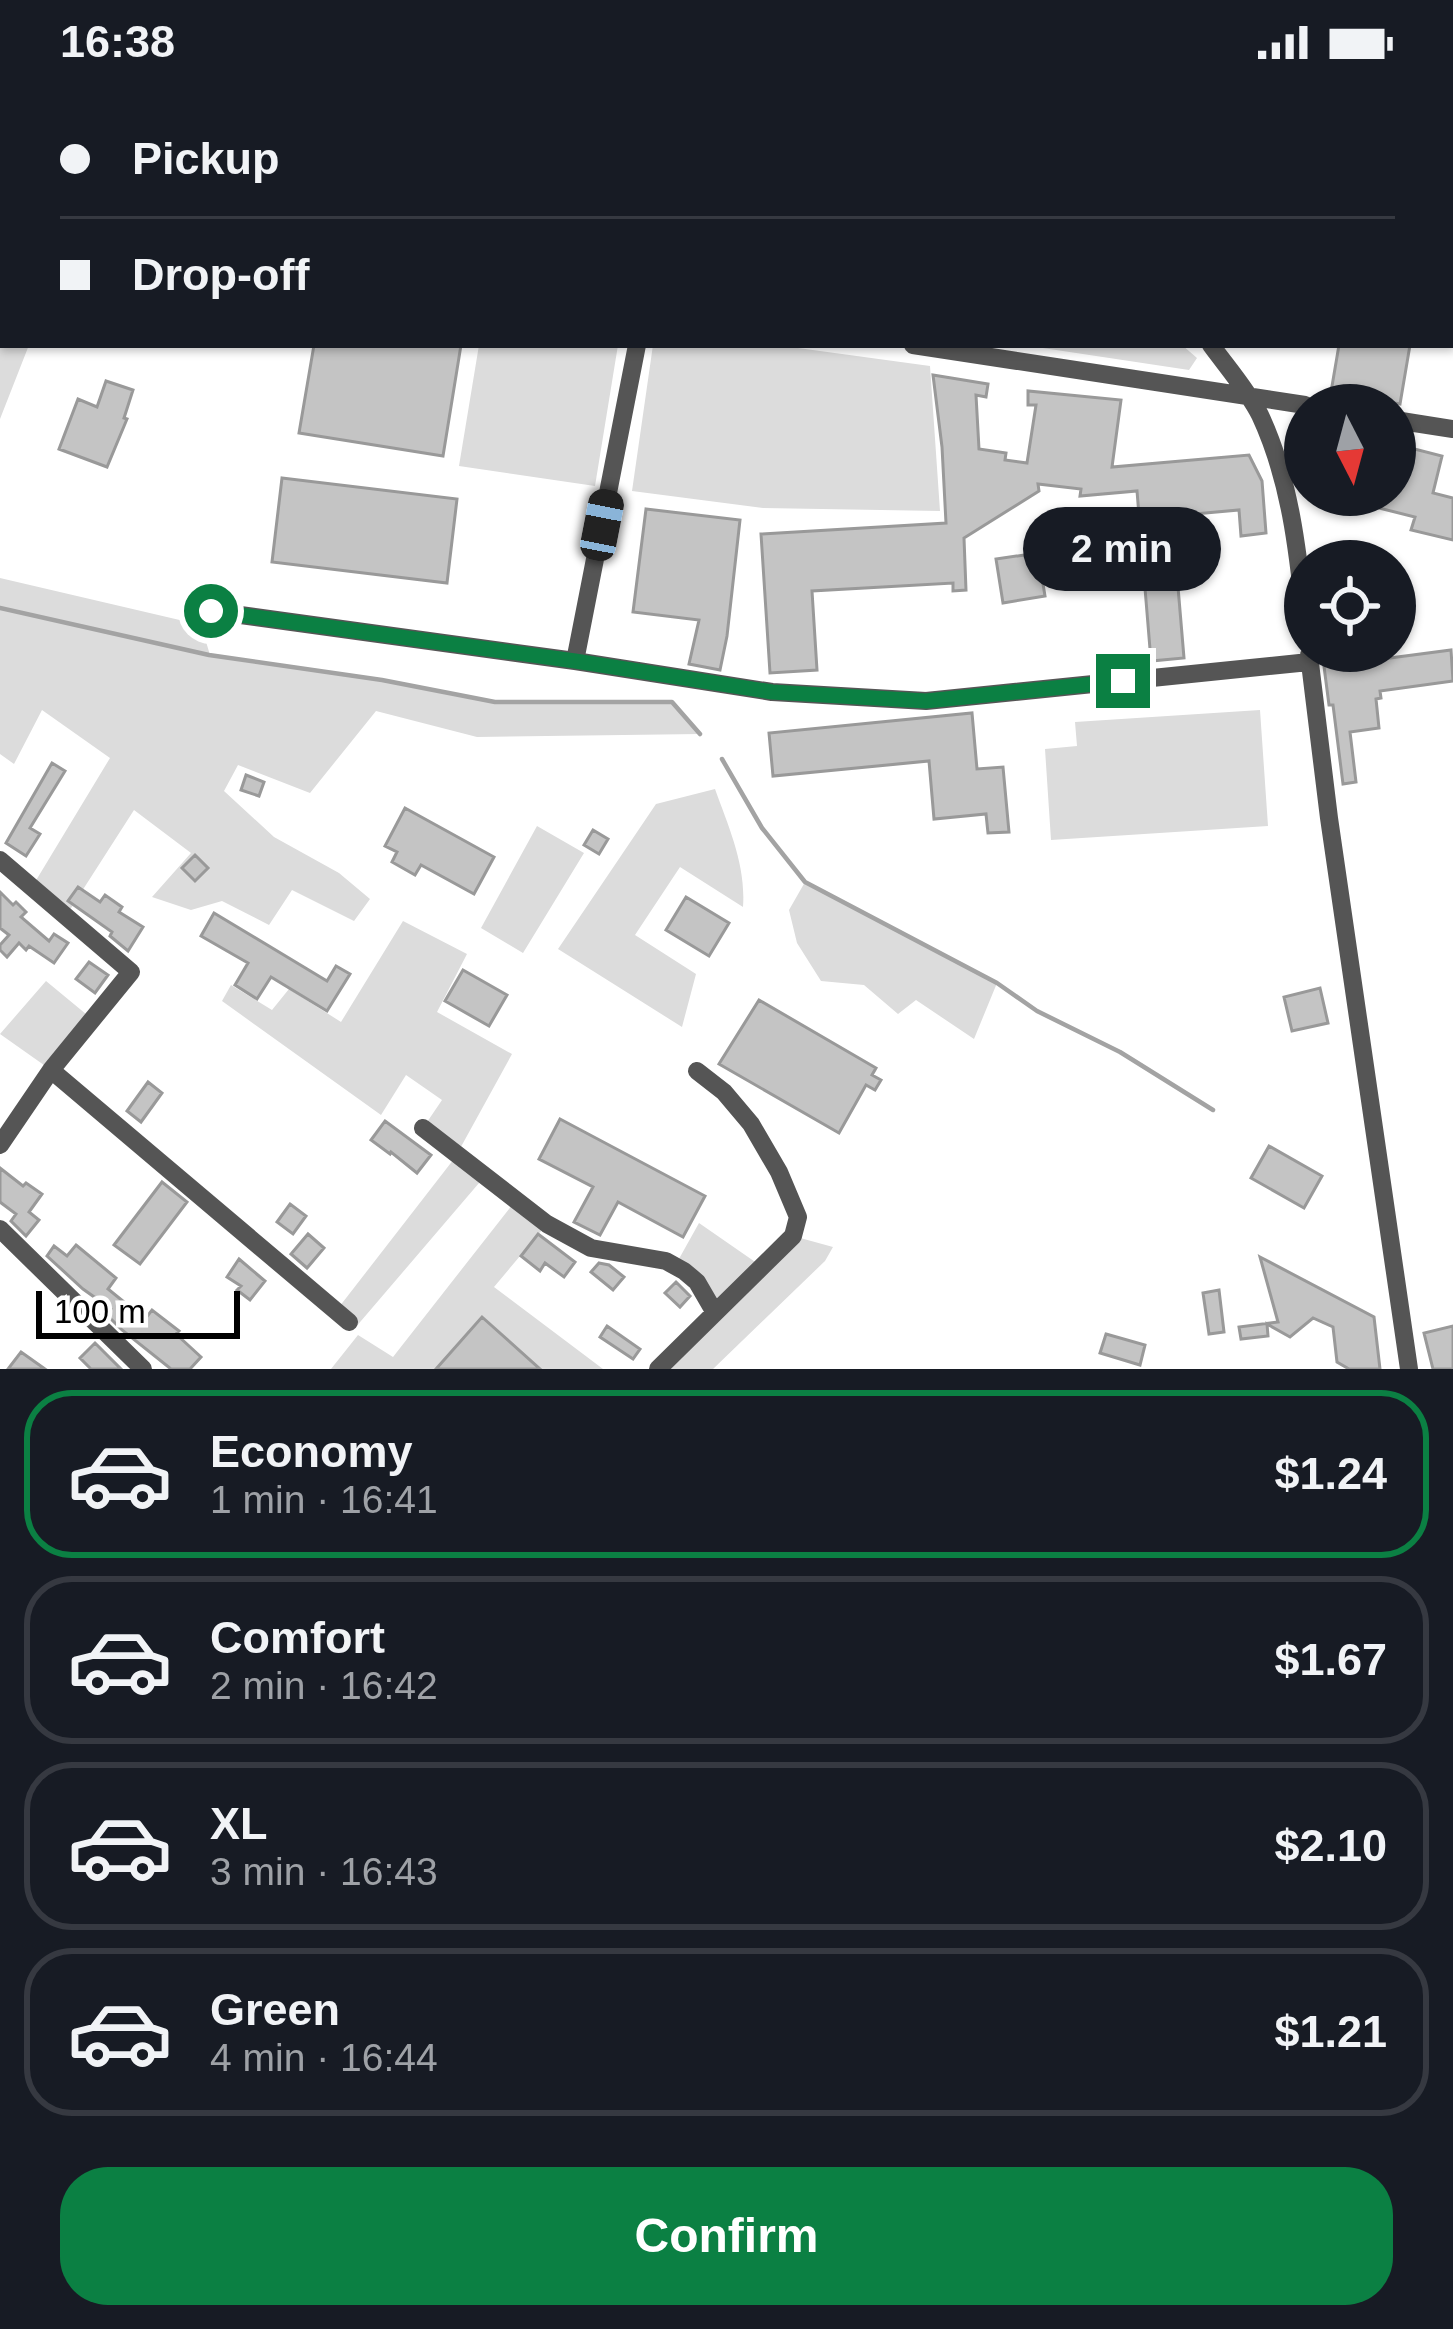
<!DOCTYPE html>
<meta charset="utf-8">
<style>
:root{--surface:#171b24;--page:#20242c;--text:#f1f3f6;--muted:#9ea1a6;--line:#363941;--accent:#0b8043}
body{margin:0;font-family:Arial,sans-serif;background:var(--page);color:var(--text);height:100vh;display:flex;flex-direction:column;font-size:45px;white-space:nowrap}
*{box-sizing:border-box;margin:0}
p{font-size:39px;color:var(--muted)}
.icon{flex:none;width:66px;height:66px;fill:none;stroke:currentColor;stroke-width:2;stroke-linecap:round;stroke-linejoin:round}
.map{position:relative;height:1285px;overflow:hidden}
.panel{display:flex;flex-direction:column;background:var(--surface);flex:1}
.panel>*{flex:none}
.banner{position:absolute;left:0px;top:0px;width:1455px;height:264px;box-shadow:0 3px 9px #0004;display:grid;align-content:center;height:264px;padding:0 60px;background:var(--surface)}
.needle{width:78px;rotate:174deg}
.fabs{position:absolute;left:1284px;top:300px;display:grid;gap:24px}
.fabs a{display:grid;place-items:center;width:132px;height:132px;border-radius:50%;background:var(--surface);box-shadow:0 3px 9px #0004;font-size:60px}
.scale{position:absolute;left:36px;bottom:30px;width:204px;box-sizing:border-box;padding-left:12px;border:6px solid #000;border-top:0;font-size:33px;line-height:42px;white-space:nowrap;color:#000;-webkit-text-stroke:9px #fff;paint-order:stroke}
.end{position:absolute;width:54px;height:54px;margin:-27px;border:15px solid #0b8043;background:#fff;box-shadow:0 0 0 6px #fff}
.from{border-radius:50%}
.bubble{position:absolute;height:84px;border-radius:42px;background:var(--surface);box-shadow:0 3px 9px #0004;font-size:39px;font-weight:700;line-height:84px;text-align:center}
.car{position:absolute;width:36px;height:72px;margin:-36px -18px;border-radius:15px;box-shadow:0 0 9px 3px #0007;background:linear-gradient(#222 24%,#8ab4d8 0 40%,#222 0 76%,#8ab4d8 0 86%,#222 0)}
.banner b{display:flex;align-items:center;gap:42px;height:114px;font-size:45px}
.banner b+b{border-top:3px solid var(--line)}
.banner i{width:30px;height:30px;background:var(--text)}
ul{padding:21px 0 0;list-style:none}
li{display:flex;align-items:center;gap:36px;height:168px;margin:0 24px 18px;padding:0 36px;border:6px solid var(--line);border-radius:48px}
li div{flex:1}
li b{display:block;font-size:45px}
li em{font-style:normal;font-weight:700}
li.on{border-color:var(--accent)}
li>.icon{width:108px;height:108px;stroke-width:1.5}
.action{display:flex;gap:24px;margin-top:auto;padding:24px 60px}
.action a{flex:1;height:138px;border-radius:48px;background:var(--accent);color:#fff;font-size:48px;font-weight:700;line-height:138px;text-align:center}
.status{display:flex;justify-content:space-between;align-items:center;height:84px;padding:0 60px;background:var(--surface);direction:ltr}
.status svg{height:33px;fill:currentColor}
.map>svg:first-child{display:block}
.green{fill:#dcdcdc}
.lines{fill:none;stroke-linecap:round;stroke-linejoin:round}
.stream{stroke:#a3a3a3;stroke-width:4.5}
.building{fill:#c4c4c4;stroke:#999;stroke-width:3}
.minor{stroke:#555;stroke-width:18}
.route{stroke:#0b8043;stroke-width:15}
</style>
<div class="status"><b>16:38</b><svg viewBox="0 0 49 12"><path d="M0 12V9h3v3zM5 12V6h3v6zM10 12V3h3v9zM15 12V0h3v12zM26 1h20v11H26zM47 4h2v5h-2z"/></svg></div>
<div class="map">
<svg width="1453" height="1285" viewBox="0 0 1453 1285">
<rect width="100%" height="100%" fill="#fff"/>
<!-- green -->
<path class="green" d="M 0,0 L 97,0 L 97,3 L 3,3 L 3,100 L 0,99 Z
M 698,0 L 882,0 L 885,3 L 698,3 Z
M 923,0 L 1453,0 L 1453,90 L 1452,3 L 927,3 Z
M 0,121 L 3,121 L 3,261 L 29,261 L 0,335 Z
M 479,261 L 618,261 L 595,402 L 459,382 Z
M 653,261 L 776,261 L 930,282 L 940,427 L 763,424 L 632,407 Z
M 1023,261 L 1182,261 L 1197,274 L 1189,286 Z
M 0,494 L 201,541 L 210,571 L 382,596 L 495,618 L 672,618 L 700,650 L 477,653 L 376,627 L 310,709 L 238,681 L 224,707 L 274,753 L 339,789 L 370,815 L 354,837 L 292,806 L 269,841 L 222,817 L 191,826 L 152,813 L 191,769 L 134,726 L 66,832 L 32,803 L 110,674 L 42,626 L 14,680 L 0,670 Z
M 1260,626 L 1268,742 L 1051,756 L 1045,665 L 1077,662 L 1075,638 Z
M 715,705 C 729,744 746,781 743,823 L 680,783 L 635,851 L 696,890 L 682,943 L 558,865 L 656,720 Z
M 537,742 L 584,769 L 523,869 L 481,844 Z
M 805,798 L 997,899 L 974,955 L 916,916 L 898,930 L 864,901 L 821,897 L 797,859 L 789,826 Z
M 403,837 L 467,870 L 437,928 L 512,970 L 457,1070 L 485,1092 L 355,1244 L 336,1227 L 457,1071 L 423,1044 L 442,1016 L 406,991 L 381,1031 L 222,917 L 231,901 L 272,926 L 289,905 L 341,938 Z
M 46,897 L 92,935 L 51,986 L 0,950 Z
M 516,1116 L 547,1140 L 494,1203 L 603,1285 L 331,1285 L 358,1251 L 393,1273 Z
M 699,1139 L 761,1182 L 793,1152 L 833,1163 L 825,1177 L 713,1285 L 658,1285 L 714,1229 L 675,1182 Z"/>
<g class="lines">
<!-- stream -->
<path class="stream" d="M 0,524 L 209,571 L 382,596 L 495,618 L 672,618 L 700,650
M 722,675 L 762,744 L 805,798 L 997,899 L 1037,927 L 1120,968 L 1213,1026"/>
</g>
<!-- building -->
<path class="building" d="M 314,261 L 461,261 L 443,372 L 299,349 Z
M 1339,261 L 1410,261 L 1400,320 L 1331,308 Z
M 933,291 L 988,300 L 986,313 L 976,311 L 979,365 L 1006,369 L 1005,376 L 1027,379 L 1036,321 L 1028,321 L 1028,307 L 1121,316 L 1112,383 L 1249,371 L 1262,397 L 1266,449 L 1241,452 L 1239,426 L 1172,432 L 1184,574 L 1151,577 L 1137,407 L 1080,412 L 1081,405 L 1038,400 L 1039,407 L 964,454 L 966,506 L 953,507 L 953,499 L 812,507 L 817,586 L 770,589 L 761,450 L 946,439 L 942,363 Z
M 106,297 L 133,306 L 124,334 L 127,335 L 107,383 L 59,365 L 78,315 L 97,323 Z
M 1395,360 L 1442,372 L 1433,409 L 1453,414 L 1453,456 L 1411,446 L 1415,433 L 1343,415 L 1343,411 L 1395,411 Z
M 282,394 L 457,415 L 447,499 L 272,478 Z
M 646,425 L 740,436 L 727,552 L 720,586 L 689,580 L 699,536 L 633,528 Z
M 1038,469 L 1045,512 L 1003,519 L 996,475 Z
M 1451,566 L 1453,597 L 1380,607 L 1381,614 L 1376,615 L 1379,644 L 1350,648 L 1356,698 L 1343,700 L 1333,621 L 1329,621 L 1322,567 L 1342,567 L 1344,580 Z
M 972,629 L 977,685 L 1003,683 L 1009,748 L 988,749 L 986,730 L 934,735 L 929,677 L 773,692 L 769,649 Z
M 52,679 L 65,687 L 30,744 L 40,750 L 26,772 L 6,759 Z
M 246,691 L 264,698 L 259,712 L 241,706 Z
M 405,724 L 494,773 L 474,810 L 421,781 L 415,791 L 392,778 L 397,768 L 385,762 Z
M 593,746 L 608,755 L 599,770 L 584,761 Z
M 195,771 L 208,784 L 195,797 L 182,784 Z
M 78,803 L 100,818 L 105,811 L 122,823 L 119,828 L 143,843 L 128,867 L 110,852 L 112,848 L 68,817 Z
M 0,808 L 13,821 L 16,818 L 26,828 L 21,833 L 49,857 L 54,850 L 68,859 L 54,879 L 29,862 L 26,866 L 19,859 L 7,873 L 0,866 L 0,861 L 9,851 L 0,844 Z
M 686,813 L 729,839 L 709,872 L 666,846 Z
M 214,829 L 327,897 L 336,882 L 350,890 L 327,927 L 271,893 L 257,915 L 235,901 L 248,879 L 201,852 Z
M 89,878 L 108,891 L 95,909 L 76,895 Z
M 463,886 L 507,911 L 489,942 L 445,917 Z
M 1320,904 L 1328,939 L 1292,947 L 1284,913 Z
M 759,916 L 876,984 L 872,991 L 881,996 L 875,1006 L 866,1001 L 839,1049 L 719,980 Z
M 148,998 L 162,1009 L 141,1038 L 127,1027 Z
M 560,1035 L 705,1112 L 683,1153 L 618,1118 L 600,1151 L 574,1138 L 593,1103 L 539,1075 Z
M 385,1037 L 431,1071 L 417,1089 L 391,1068 L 390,1070 L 371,1056 Z
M 1269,1062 L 1322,1092 L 1304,1124 L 1251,1094 Z
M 0,1084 L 23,1102 L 26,1099 L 42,1110 L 29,1128 L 39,1136 L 26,1152 L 11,1137 L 16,1130 L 0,1118 Z
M 162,1098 L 187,1118 L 140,1180 L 114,1161 Z
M 290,1120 L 306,1132 L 293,1150 L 277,1138 Z
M 308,1150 L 324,1164 L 307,1184 L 291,1170 Z
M 538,1150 L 575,1178 L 564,1193 L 545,1179 L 540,1187 L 521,1172 Z
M 76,1161 L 116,1194 L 108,1205 L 145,1235 L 152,1226 L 179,1247 L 176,1250 L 201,1273 L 190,1285 L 171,1285 L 122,1246 L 107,1231 L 111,1225 L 83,1205 L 47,1172 L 54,1162 L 67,1172 Z
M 1260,1173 L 1374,1233 L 1380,1285 L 1349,1285 L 1337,1278 L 1333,1243 L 1313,1234 L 1290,1253 L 1267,1240 L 1268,1252 L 1241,1255 L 1239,1243 L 1278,1238 Z
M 239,1175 L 265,1197 L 250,1216 L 237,1206 L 241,1202 L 227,1193 Z
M 599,1179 L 609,1181 L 624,1193 L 613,1206 L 591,1188 Z
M 676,1198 L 690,1212 L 680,1223 L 665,1209 Z
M 1219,1206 L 1224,1248 L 1209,1250 L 1203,1209 Z
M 482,1233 L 540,1285 L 436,1285 Z
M 607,1242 L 640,1265 L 633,1275 L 600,1253 Z
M 1453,1242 L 1453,1285 L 1433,1285 L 1424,1249 Z
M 1106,1250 L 1145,1261 L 1140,1281 L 1100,1269 Z
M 95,1259 L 121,1285 L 91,1285 L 80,1274 Z
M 21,1268 L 45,1285 L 8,1285 Z"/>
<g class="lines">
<!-- minor -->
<path class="minor" d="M 910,0 L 914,3
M 108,3 L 108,0
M 681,3 L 682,0
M 0,111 L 3,112
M 913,261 L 1305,321
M 1211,261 C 1227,283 1248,307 1260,331 C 1290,395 1298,467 1305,536
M 1395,336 L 1453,345
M 211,527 L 575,577 L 772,608 L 926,617 L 1309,578
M 1309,571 L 1329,734 L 1409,1285
M 575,577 L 637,261
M 0,776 L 131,888 L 51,986 L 0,1061
M 51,986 L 349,1238
M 423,1044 L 547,1140 L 591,1164 L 666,1177 L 684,1187 L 697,1198 L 715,1229
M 0,1145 L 143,1285
M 658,1285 L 793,1152 L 798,1133 L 779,1088 L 751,1040 L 724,1008 L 697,987"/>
</g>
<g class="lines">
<!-- route -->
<path class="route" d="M 211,527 L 575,577 L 772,608 L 926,617 L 1123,597"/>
</g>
</svg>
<div class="fabs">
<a><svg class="needle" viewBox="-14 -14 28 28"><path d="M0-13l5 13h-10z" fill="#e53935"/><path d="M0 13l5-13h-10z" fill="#9ea1a6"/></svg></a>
<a><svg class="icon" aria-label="locate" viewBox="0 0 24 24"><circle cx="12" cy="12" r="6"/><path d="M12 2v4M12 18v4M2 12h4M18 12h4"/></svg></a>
</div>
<div class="scale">100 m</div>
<i class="end from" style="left:211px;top:527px"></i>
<i class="end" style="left:1123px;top:597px"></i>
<div class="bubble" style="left:1023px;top:423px;width:198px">2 min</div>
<i class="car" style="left:602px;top:441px;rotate:11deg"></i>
<div class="banner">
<b><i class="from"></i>Pickup</b>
<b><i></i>Drop-off</b>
</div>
</div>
<section class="panel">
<ul>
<li class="on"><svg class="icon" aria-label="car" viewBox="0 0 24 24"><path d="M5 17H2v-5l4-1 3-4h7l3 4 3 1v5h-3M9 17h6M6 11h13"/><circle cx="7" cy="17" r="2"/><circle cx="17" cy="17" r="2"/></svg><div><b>Economy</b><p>1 min · 16:41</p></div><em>$1.24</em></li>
<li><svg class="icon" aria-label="car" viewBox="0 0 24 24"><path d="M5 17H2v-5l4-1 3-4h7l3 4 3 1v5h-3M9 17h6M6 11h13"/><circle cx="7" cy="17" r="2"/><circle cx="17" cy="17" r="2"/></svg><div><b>Comfort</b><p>2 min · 16:42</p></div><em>$1.67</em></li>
<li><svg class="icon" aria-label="car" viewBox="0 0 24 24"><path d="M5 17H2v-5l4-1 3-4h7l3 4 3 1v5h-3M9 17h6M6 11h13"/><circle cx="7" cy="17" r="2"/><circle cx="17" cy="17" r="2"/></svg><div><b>XL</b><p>3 min · 16:43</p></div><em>$2.10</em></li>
<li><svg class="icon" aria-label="car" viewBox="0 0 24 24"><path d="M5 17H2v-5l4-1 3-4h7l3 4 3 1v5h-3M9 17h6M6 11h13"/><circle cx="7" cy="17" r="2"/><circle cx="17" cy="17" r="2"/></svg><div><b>Green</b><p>4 min · 16:44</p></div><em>$1.21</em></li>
</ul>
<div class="action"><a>Confirm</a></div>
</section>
